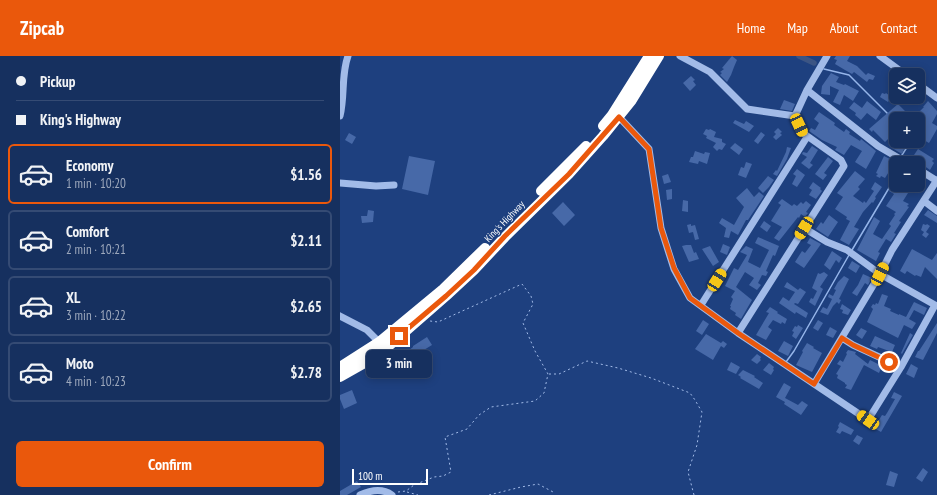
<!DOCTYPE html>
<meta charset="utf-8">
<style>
:root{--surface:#16305f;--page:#1f3865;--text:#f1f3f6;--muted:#9ea9bd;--line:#354b74;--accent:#ea580c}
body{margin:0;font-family:"PT Sans Narrow",sans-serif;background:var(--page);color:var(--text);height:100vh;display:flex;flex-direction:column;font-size:15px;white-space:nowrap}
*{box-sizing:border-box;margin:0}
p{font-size:13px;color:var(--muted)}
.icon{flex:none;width:22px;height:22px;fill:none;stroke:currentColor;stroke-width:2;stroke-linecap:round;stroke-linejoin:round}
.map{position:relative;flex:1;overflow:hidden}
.sheet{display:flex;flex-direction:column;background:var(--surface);width:340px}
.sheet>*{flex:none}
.top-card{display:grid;align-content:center;height:88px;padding:0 16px;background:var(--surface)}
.fabs{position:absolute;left:549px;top:12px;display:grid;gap:8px}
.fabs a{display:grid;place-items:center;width:36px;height:36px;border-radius:6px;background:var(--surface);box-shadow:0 2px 10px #0003,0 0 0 1px var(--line);font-size:20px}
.scale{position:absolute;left:12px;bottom:10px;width:76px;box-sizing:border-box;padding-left:4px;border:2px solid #fff;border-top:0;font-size:11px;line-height:14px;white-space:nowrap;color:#fff;-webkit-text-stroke:3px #1e407f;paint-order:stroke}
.end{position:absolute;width:18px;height:18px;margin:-9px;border:5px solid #ea580c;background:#fff;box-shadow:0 0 0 2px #fff}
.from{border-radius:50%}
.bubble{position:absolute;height:28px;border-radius:6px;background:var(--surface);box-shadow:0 2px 10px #0003,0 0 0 1px var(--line);font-size:13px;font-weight:700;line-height:28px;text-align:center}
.car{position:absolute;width:12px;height:24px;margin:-12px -6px;border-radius:5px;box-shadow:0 0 3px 1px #0007;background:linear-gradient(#f5c518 24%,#345 0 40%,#f5c518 0 76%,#345 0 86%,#f5c518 0)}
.top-card b{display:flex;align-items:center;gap:14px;height:38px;font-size:15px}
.top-card b+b{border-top:1px solid var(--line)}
.top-card i{width:10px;height:10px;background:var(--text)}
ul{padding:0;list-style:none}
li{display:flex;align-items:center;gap:12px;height:60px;margin:0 8px 6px;padding:0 8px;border:2px solid var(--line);border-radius:6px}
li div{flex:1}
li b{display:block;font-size:15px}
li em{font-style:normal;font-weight:700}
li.active{border-color:var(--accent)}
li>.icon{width:36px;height:36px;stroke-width:1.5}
.primary-button{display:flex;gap:8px;margin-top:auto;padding:8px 16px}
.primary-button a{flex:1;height:46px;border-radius:6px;background:var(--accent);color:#fff;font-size:16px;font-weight:700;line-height:46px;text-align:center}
header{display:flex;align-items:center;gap:24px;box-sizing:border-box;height:56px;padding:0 20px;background:var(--accent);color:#fff}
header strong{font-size:19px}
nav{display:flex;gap:22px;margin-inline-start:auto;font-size:14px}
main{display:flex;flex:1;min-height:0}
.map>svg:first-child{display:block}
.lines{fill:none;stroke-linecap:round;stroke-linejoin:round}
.stream{stroke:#95b5ea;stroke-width:1.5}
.canal{stroke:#3c5584;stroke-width:5.5}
.building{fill:#4769a8}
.path{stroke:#a2bbe8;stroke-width:1;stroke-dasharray:2 3;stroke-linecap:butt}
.minor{stroke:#a2bbe8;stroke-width:7}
.highway{stroke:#fff;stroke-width:10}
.route{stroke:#ea580c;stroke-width:5}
.labels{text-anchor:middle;stroke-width:3;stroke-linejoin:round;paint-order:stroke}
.street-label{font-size:10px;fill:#fff;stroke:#1e407f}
</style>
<header>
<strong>Zipcab</strong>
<nav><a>Home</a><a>Map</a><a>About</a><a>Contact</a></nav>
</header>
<main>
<section class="sheet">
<div class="top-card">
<b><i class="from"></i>Pickup</b>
<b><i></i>King's Highway</b>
</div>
<ul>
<li class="active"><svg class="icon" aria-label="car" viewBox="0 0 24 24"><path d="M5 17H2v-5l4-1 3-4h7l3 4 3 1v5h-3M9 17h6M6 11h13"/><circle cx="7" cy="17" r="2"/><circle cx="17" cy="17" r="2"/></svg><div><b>Economy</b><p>1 min · 10:20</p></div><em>$1.56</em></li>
<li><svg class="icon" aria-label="car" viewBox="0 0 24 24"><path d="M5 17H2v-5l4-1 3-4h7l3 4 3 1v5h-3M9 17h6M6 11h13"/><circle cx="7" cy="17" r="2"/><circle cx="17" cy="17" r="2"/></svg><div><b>Comfort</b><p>2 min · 10:21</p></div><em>$2.11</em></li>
<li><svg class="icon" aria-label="car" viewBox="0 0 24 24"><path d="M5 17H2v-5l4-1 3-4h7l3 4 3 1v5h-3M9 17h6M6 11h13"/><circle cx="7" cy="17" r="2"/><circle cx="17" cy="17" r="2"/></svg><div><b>XL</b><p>3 min · 10:22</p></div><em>$2.65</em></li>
<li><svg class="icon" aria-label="car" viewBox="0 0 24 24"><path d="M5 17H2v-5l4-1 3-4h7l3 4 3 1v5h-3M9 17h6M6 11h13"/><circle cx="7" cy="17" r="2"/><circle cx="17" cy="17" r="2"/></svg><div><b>Moto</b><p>4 min · 10:23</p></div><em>$2.78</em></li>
</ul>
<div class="primary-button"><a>Confirm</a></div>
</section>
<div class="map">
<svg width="597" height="439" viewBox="0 0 597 439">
<rect width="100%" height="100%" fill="#1e407f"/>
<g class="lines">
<!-- stream -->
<path class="stream" d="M 484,13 L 509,19 L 548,58
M 552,62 L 556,66
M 562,99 L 571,85
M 512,194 L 549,132 L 556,114
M 446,306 L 454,295 L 509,199"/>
<!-- canal -->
<path class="canal" d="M 459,0 L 474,7"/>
</g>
<!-- building -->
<path class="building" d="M 392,0 L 397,4 L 394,11 L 391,19 L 387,26 L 380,19 L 382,17 L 380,16 L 384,13 L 382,12 Z
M 496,0 L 510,0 L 507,5 L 517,10 L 526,19 L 528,17 L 535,20 L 533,24 L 529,23 L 527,26 L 514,16 L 512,18 L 505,14 L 495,8 L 497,4 L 494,3 Z
M 491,17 L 499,21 L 496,26 L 504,29 L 505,28 L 519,35 L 513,45 L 504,39 L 500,49 L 493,46 L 499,34 L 490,30 L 490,39 L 481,38 L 482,30 Z
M 351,20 L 355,24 L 353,25 L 356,29 L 350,35 L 343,27 Z
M 556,21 L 556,34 L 548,28 L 551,23 L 553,25 Z
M 542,37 L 545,38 L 546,37 L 550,40 L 549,42 L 550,43 L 548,46 L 540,41 Z
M 444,44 L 455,48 L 452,55 L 440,53 Z
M 527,45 L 541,56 L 536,64 L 527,57 L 521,64 L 515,59 L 516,57 L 509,52 L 514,46 L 522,52 Z
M 588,45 L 597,55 L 597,58 L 592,67 L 597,70 L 597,73 L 589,87 L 582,83 L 584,80 L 578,75 L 578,66 L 581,62 L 577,58 L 584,51 L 583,51 Z
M 558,48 L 573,63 L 549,63 L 556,70 L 556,75 L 545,86 L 533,74 L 532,76 L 529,73 Z
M 479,56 L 495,67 L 494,69 L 504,76 L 506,73 L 510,76 L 509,78 L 520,85 L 521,83 L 536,95 L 526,113 L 515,106 L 522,95 L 511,89 L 504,99 L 495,94 L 497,91 L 482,84 L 469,75 L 471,72 L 475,74 L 479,67 L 474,63 Z
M 395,64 L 404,68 L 406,65 L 414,70 L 409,76 L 393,67 Z
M 438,72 L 442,76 L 440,77 L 442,79 L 436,84 L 433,81 L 436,78 L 434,76 Z
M 366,73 L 369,74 L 370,73 L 376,76 L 374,81 L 382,83 L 382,86 L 386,88 L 382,94 L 379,93 L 377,95 L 373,91 L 376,87 L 366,82 L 367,80 L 363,78 Z
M 421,76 L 425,79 L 418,88 L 414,85 Z
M 9,77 L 16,81 L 12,88 L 5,84 Z
M 558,85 L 565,85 L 560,90 L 564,93 L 562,98 L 552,92 Z
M 395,87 L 403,93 L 399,99 L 390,92 Z
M 472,90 L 478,94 L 470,107 L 473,109 L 469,113 L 461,107 L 467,101 L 462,98 L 463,96 L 467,97 Z
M 447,91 L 451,92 L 447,103 L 437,120 L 433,118 L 436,114 L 437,115 L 446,96 Z
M 578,93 L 594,103 L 592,105 L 594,107 L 590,114 L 583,109 L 585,106 L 574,99 Z
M 355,95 L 364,98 L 365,96 L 370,97 L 367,108 L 359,105 L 358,108 L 349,106 L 351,101 L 353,101 Z
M 69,100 L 95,105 L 88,139 L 62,133 Z
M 544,100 L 550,103 L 548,106 L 556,111 L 553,116 L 550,114 L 545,122 L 541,120 L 540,122 L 536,120 L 538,118 L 536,117 Z
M 488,101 L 493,105 L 484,117 L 487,119 L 483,124 L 475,118 Z
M 406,106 L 412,108 L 406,122 L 398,119 L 401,111 L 404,112 Z
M 457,113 L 465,119 L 457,131 L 452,128 L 456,120 L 453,118 Z
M 515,115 L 525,123 L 518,131 L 520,133 L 513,140 L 523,147 L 524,145 L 526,147 L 534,135 L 531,133 L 535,126 L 542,131 L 535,141 L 536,142 L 533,147 L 532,146 L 523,156 L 514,171 L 519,173 L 509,189 L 500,184 L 510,165 L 506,163 L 507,161 L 495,153 L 503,141 L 497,137 Z
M 328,118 L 331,126 L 324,128 L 322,120 Z
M 428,120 L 434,124 L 429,131 L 423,137 L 418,132 Z
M 473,126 L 481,132 L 480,133 L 482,135 L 476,143 L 469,139 L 472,134 L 469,132 Z
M 553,128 L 568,137 L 563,145 L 569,148 L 567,150 L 569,151 L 559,165 L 561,166 L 554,177 L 556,178 L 551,186 L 546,183 L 538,196 L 540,197 L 536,205 L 517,194 L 534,161 L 540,165 L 533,178 L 542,183 L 551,170 L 549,168 L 555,159 L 554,158 L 556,156 L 546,150 L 554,138 L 549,135 Z
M 407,132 L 414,141 L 419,136 L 424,140 L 408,164 L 406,164 L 398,179 L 391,175 L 389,182 L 384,181 L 386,172 L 379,167 L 382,162 L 394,169 L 404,151 L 396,142 Z
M 332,133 L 332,143 L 327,144 L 326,134 Z
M 442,143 L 452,150 L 454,148 L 457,150 L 461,146 L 463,148 L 466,145 L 471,149 L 466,156 L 468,157 L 465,161 L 461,158 L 459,162 L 458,161 L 439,185 L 434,182 L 442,171 L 431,165 L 441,149 L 438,147 Z
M 343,144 L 348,145 L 348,156 L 342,155 Z
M 223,146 L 235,159 L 224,170 L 212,157 Z
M 28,154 L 34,155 L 33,166 L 22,167 L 21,160 L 27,160 Z
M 588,154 L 597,160 L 597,167 L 584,159 Z
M 489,159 L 498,166 L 488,181 L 476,173 L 481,166 L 483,168 Z
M 424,165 L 431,170 L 427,176 L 420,171 Z
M 351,168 L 351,170 L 355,169 L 359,183 L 355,184 L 353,176 L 349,177 L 347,169 Z
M 583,168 L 586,169 L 587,168 L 590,170 L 586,176 L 589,178 L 586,182 L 582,179 L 584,176 L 581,174 Z
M 418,181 L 439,190 L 435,200 L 433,199 L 426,215 L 428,216 L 426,220 L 422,219 L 418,227 L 421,229 L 417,234 L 409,229 L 414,222 L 405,216 L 396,231 L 412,244 L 401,263 L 395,259 L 396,257 L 390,253 L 391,250 L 390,250 L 393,243 L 391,241 L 395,235 L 385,230 L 394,212 L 398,214 L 407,199 L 400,196 L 406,190 L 413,193 L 408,206 L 420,212 L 429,194 L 415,187 Z
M 470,182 L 481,188 L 464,212 L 455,206 L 462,195 L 465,197 L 471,189 L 467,187 Z
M 383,188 L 390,191 L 387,199 L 380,196 Z
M 346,189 L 351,189 L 354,197 L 356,196 L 359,203 L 349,206 L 342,190 Z
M 370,190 L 379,206 L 373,210 L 362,193 Z
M 572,193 L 592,204 L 597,197 L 597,223 L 585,211 L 581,221 L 576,219 L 575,220 L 567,215 L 565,218 L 560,215 Z
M 492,195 L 502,202 L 499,207 L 496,204 L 490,214 L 484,209 Z
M 512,205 L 520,210 L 516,217 L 508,212 Z
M 484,216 L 488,219 L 480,231 L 483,233 L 475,250 L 469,246 L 471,242 L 473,243 L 477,235 L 472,232 L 478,217 L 480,218 Z
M 523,218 L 532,222 L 528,229 L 525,227 L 517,240 L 512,237 L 518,229 Z
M 504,220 L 509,223 L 499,243 L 501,244 L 499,248 L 497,246 L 493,250 L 488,259 L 480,256 L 483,251 L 487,253 L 492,243 L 488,241 L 489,238 L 493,240 L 496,234 L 494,233 L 498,226 Z
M 447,226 L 458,234 L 460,232 L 466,236 L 458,248 L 455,247 L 454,248 L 468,257 L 466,262 L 456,256 L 455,258 L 439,247 L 443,241 L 449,245 L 455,236 L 444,231 Z
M 542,238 L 548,240 L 544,250 L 551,253 L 550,255 L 559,259 L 559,258 L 566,261 L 574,246 L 587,252 L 584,259 L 574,254 L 569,263 L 576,267 L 572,273 L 564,269 L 558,282 L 527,266 L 533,253 L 531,251 L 533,248 L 535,249 L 536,247 L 538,248 Z
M 502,248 L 511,254 L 508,259 L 502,257 L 503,254 L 500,253 Z
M 430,251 L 438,256 L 437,257 L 447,263 L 445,268 L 442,266 L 441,268 L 433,264 L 428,271 L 432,274 L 426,284 L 416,279 L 429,257 L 426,256 Z
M 363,264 L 369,268 L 362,279 L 356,275 Z
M 478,264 L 483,267 L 478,275 L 473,272 Z
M 597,267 L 597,277 L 583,304 L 575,301 L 578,295 L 579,295 Z
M 458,269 L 463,272 L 456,283 L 452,280 L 454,276 L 452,275 L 455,270 L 457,271 Z
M 490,271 L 497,275 L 493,282 L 486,279 Z
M 521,272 L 527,275 L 522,283 L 516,279 Z
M 570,277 L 573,279 L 562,298 L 561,297 Z
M 366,278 L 381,287 L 383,285 L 387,288 L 384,292 L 381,290 L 373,304 L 355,293 Z
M 535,280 L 555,289 L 552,296 L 538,291 L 537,293 L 530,290 Z
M 87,281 L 92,289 L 74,300 L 68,305 L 63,299 L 73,291 L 73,290 Z
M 444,285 L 453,290 L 448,300 L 438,295 Z
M 467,287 L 474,291 L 473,292 L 482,297 L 472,316 L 456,309 L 463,296 L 462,295 Z
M 508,294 L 516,296 L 515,298 L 528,308 L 530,304 L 542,310 L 539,317 L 524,309 L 511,334 L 505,332 L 507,329 L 505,328 L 505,327 L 497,322 L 498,319 L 496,318 L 501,310 L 497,308 L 500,304 L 503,306 L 507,298 L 506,297 Z
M 417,298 L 421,301 L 420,303 L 421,304 L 417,308 L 411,304 Z
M 391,306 L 400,311 L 396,318 L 387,314 Z
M 429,307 L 434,311 L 433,313 L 434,314 L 431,319 L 423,314 Z
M 571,308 L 578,312 L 574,322 L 566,318 Z
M 403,314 L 415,320 L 414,321 L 423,327 L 419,333 L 400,322 L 401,321 L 398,319 Z
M 444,327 L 451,331 L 445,342 L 458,349 L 462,345 L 468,349 L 461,359 L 444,348 L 445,346 L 436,341 Z
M 12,334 L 17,347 L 4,353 L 0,343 L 0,339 Z
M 554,336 L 562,340 L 541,376 L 534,372 L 542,359 L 545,360 L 547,357 L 555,343 L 551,342 Z
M 500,366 L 514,374 L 511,379 L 502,375 L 500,378 L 496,376 L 499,371 L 498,370 Z
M 517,379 L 523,382 L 519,389 L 513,385 Z
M 583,412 L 588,416 L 582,426 L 576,422 Z
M 550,415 L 558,418 L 554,431 L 546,429 Z
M 17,425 L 21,431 L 7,439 L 0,439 L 0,435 Z"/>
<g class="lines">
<!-- path -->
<path class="path" d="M 209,318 L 219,318 L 247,305 L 278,312 L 311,322 L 350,337 L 355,344 L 362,356 L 357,389 L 348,416 L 354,439
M 58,436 L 66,435 L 74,429 L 94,421 L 103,420 L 111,416 L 105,381 L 127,373 L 139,359 L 151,351 L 195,345 L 204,337 L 208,318 L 195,295 L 183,267 L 193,248 L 191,240 L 182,228 L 98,266 L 90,265
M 67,436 L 78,439
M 149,439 L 181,431 L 198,428 L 215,437"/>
<!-- minor -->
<path class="minor" d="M 340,0 L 370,16 L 407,53 L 455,60 L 467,34 L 487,0
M 540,0 L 566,19
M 578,28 L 597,42
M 467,34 L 538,90 L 567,107
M 0,60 C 5,40 1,19 8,0
M 279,61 L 309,93 L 321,172 L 334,213 L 350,242 L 398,277 L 528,364 L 561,311 L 595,249 L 540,218 L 552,194 L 597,124
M 578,113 L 597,125
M 0,127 L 36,130 L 54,129
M 584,145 L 597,155
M 464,172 L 487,186 L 507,194 L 540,218 L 474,328
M 361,249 L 467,81
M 0,260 L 27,274 L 39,286
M 398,277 L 504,110 L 501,104 L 463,77 L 455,60
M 502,282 L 513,289 L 561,311
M 20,439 C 31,434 42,432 52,439"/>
<!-- highway -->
<path class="highway" d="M 263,70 L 272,59 L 309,0
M 201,135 L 246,90
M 0,311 L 39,286 L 103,233 L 145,192
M 0,321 L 23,308 L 50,289 L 106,240 L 134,214 L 165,181 L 229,118 L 263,80 L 292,44 L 319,0"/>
</g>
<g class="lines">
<!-- route -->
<path class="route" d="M 59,280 L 106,240 L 134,214 L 165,180 L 229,118 L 279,61 L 309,93 L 321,172 L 334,212 L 350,242 L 398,277 L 474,328 L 502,282 L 513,289 L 549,306"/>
</g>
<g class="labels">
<!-- street labels -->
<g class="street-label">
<text transform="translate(164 165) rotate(-46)" y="4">King's Highway</text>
</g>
</g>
</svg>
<div class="fabs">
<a><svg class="icon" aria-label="layers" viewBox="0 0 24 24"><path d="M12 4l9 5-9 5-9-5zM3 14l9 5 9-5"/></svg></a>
<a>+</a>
<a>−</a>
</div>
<div class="scale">100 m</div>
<i class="end from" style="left:549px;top:306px"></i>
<i class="end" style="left:59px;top:280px"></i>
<div class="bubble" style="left:26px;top:294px;width:66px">3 min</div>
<i class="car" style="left:459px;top:69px;rotate:155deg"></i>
<i class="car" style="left:464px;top:172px;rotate:211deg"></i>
<i class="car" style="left:540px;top:218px;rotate:26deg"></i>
<i class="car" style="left:377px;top:224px;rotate:32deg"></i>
<i class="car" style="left:528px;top:364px;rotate:304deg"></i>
</div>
</main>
